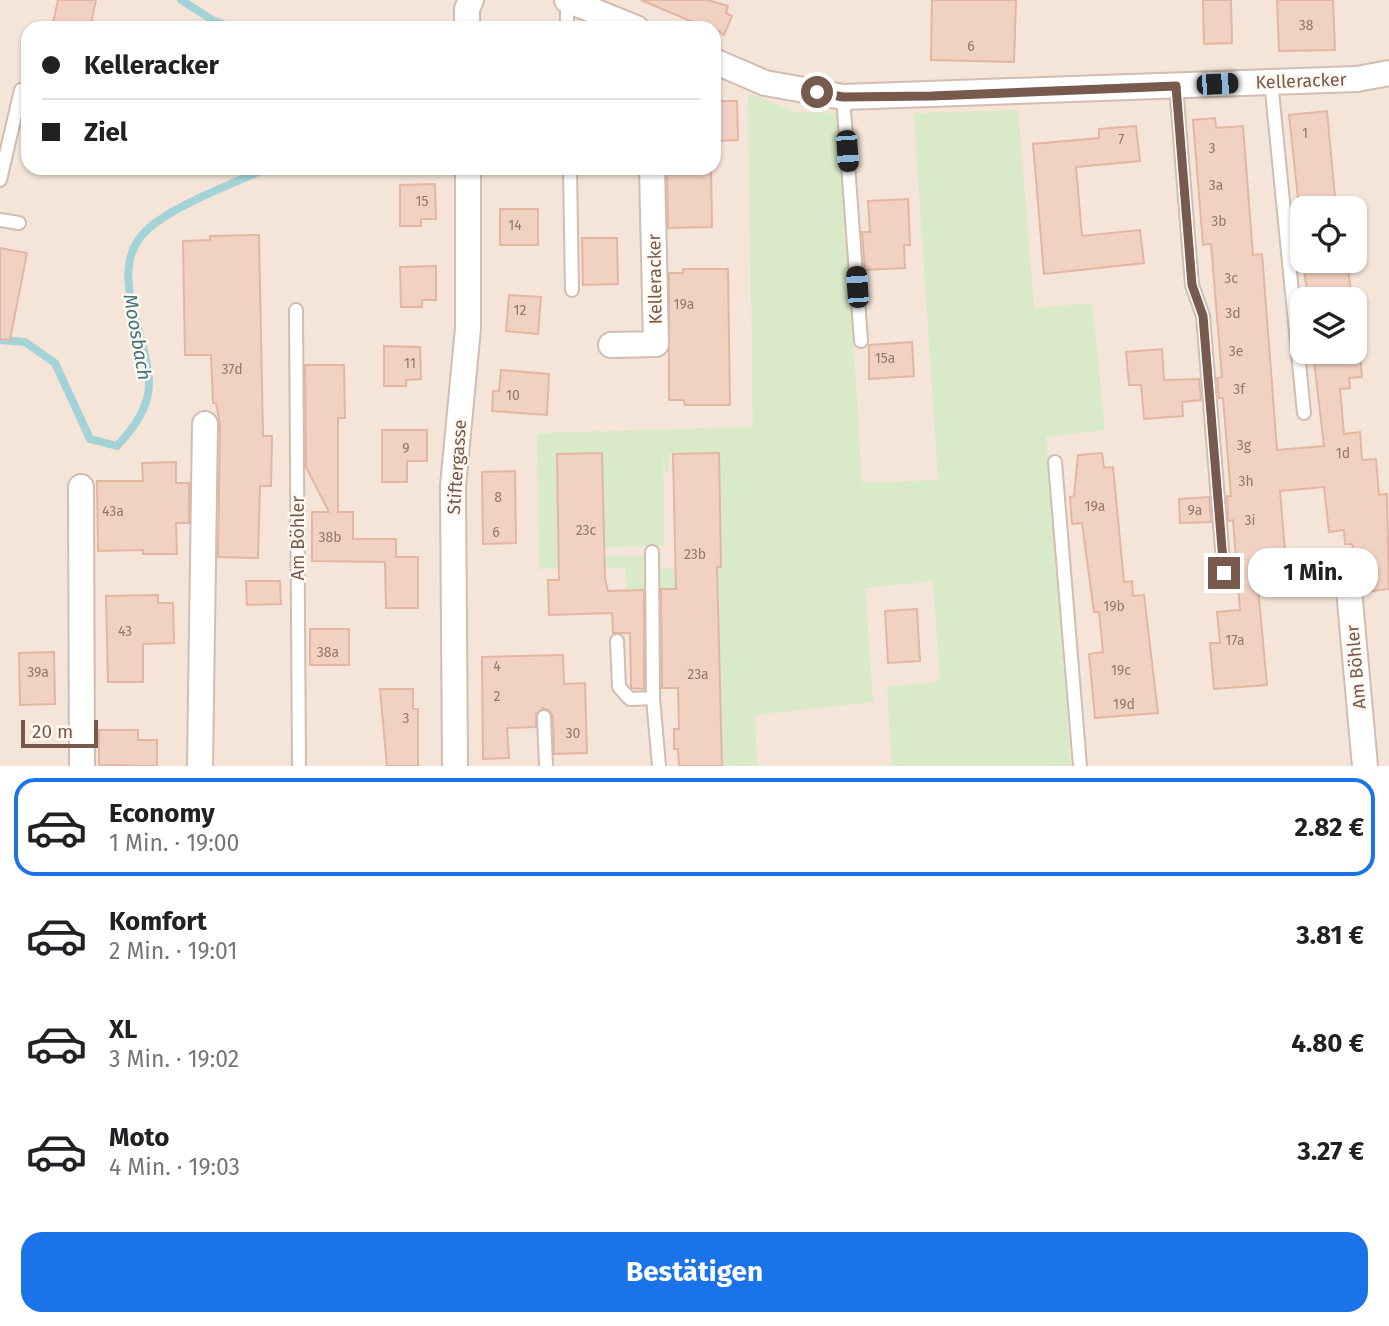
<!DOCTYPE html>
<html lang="de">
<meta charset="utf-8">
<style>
:root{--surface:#fff;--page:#f6f6f6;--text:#202124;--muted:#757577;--line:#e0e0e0;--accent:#1a73e8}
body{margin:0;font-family:"Fira Sans",sans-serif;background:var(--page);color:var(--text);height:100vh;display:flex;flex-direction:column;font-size:26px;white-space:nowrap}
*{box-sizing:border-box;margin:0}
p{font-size:23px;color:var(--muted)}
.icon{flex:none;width:38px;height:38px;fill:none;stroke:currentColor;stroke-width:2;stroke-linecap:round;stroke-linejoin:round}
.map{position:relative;height:766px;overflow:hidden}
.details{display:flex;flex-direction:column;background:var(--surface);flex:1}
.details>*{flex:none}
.guide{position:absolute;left:21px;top:21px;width:700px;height:154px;border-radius:21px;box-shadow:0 2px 5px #0004;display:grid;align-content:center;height:154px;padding:0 21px;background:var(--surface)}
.fabs{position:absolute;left:1290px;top:196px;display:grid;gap:14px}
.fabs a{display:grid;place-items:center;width:77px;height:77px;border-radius:14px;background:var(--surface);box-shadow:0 2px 5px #0004;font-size:35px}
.scale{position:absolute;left:21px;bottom:18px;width:77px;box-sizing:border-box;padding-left:7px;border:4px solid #77594d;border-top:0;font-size:19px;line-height:24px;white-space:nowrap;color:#77594d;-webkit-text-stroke:5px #fff8f0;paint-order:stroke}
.end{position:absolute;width:32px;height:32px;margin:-16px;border:9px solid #77594d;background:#fff;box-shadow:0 0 0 4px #fff}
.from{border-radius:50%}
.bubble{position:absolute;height:49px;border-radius:21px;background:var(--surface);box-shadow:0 2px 5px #0004;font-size:23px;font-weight:700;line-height:49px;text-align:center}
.car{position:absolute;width:21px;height:42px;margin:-21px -10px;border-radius:9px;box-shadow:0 0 5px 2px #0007;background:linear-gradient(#222 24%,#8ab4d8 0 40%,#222 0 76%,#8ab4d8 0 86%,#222 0)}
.guide b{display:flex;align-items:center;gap:24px;height:66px;font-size:26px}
.guide b+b{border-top:2px solid var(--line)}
.guide i{width:18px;height:18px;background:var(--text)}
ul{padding:12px 0 0;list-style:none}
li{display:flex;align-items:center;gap:21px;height:98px;margin:0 14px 10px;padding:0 7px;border:4px solid transparent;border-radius:21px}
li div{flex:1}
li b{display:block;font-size:26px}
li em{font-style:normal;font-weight:700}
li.active{border-color:var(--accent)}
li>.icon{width:63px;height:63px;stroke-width:1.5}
.action{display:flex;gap:14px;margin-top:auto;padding:14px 21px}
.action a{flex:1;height:80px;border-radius:21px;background:var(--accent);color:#fff;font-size:28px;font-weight:700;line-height:80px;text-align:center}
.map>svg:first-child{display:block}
.residential{fill:#f4e5d8;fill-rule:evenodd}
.green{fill:#d8eac7}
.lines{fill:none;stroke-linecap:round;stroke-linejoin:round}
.stream{stroke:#a4d3d7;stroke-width:8}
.building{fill:#f1d1c2;stroke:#e3b6a2;stroke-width:2}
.service-casing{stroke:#d1bdb1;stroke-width:16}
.minor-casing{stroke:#d1bdb1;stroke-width:28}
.service{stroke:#fff;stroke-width:12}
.minor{stroke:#fff;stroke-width:24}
.route{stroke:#77594d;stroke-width:9}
.labels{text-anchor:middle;stroke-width:5;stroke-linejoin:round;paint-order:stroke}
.number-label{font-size:14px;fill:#96776a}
.street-label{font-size:18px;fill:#77594d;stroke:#fff8f0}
.water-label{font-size:19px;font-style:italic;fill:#40767b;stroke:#fff8f0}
</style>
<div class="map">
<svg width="1389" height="766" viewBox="0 0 1389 766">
<rect width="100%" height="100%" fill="#fcf3e9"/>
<!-- residential -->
<path class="residential" d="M 0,0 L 1389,0 L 1389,766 L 0,766 ZM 28,28 L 714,28 L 714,168 L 28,168 ZM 1302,208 L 1354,208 L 1354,261 L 1302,261 ZM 1302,299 L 1354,299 L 1354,352 L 1302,352 Z"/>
<!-- green -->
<path class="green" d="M 748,93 L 795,112 L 839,113 L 862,483 L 938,480 L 914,113 L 1018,110 L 1034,308 L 1092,303 L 1105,430 L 1046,437 L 1071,766 L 892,766 L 887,687 L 940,681 L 933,581 L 865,588 L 873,702 L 755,715 L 757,766 L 722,766 L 721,728 L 679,729 L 679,707 L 719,706 L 671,592 L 660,589 L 660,569 L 676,568 L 718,453 L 669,454 L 669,473 L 665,471 L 663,450 L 664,546 L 604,547 L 602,453 L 557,454 L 558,556 L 643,556 L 644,590 L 627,589 L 625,568 L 539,569 L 537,433 L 753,427 Z"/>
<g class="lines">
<!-- stream -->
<path class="stream" d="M 181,0 L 214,21 L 234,28
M 0,340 L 25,342 L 55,363 L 90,439 L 117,446 C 133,429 150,407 149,381 C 147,332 104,268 148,229 C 174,205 233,184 267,168"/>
</g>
<!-- building -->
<path class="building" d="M 58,0 L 96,0 L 90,28 L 52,28 Z
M 641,0 L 708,0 L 728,6 L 726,13 L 732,16 L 724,35 L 714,28 L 707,28 Z
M 932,0 L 1016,0 L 1014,62 L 931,60 Z
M 1203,0 L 1231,0 L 1232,43 L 1204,44 Z
M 1277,0 L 1333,0 L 1335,50 L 1279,51 Z
M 714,101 L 737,101 L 738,140 L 714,141 Z
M 1327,111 L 1336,208 L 1299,208 L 1289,115 Z
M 1215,118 L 1216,128 L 1243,126 L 1253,255 L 1262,254 L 1277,450 L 1324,446 L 1313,352 L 1360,352 L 1362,377 L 1349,378 L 1350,388 L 1340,389 L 1344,434 L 1360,432 L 1362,460 L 1376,459 L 1379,495 L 1387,494 L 1389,589 L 1364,592 L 1362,566 L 1354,555 L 1352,544 L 1345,544 L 1344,530 L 1329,532 L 1324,487 L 1280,491 L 1287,575 L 1257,577 L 1267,685 L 1214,689 L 1210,643 L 1220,643 L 1217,612 L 1240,610 L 1233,520 L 1228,521 L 1227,496 L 1231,496 L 1223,398 L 1219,398 L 1217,378 L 1222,377 L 1211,244 L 1203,245 L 1193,120 Z
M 1136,126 L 1140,161 L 1076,167 L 1082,236 L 1140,230 L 1144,263 L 1044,274 L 1033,144 L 1099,138 L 1099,129 Z
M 667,168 L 711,168 L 712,227 L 668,228 Z
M 435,184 L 436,219 L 421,219 L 421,226 L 400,226 L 400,185 Z
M 908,199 L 910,245 L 904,245 L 905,268 L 865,270 L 862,232 L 870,232 L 868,201 Z
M 500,209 L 538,209 L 538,245 L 500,245 Z
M 259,235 L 263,436 L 272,436 L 271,486 L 260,486 L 258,558 L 218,557 L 220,424 L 216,403 L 213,403 L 211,355 L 185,355 L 183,241 L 210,240 L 210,236 Z
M 582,238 L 617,238 L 618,284 L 583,285 Z
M 0,248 L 27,253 L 10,340 L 0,339 Z
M 1303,261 L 1347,261 L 1352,299 L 1308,299 Z
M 436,266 L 436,300 L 422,300 L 422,307 L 401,307 L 400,267 Z
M 683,269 L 728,269 L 730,405 L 685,405 L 684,400 L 669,400 L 669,273 L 683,273 Z
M 509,295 L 541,297 L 538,334 L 506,331 Z
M 912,342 L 914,376 L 869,379 L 869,345 Z
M 384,346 L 420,347 L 421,379 L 406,380 L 406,386 L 384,386 Z
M 1162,349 L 1164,380 L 1199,379 L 1201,400 L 1182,402 L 1183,416 L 1144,419 L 1141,385 L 1129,385 L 1126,352 Z
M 305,365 L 344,365 L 345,418 L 338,418 L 338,512 L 353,512 L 353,539 L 396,539 L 396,557 L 418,557 L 418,608 L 386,608 L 385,562 L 312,561 L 312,512 L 329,512 L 306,467 Z
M 501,370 L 549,374 L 547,415 L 492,411 L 493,391 L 499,391 Z
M 382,430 L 427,430 L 427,461 L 407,461 L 407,482 L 382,482 Z
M 602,453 L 605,579 L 608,591 L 644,590 L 644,689 L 631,688 L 630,633 L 613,633 L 612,613 L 549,615 L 548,580 L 559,580 L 557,454 Z
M 719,453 L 721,567 L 717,567 L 722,766 L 679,766 L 678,749 L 674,749 L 674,729 L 679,729 L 678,688 L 662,688 L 661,589 L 676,589 L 673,454 Z
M 1102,453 L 1104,468 L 1113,467 L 1124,582 L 1132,581 L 1133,596 L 1144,595 L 1158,713 L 1095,718 L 1089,654 L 1103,652 L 1099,612 L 1094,612 L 1082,523 L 1072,524 L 1070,497 L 1074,496 L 1078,455 Z
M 176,462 L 176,483 L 189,483 L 189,523 L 176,523 L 177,554 L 143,554 L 143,550 L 98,551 L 97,481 L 143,481 L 142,463 Z
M 515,471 L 516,543 L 483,544 L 482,472 Z
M 1209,497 L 1211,522 L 1180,523 L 1179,499 Z
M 246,581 L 280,581 L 281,604 L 247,605 Z
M 158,595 L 158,603 L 173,603 L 174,643 L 143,644 L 143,682 L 108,682 L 106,596 Z
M 917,609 L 920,661 L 888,663 L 885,611 Z
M 310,629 L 349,629 L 349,665 L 310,665 Z
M 54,652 L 55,704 L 20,705 L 19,653 Z
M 563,655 L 564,684 L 585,683 L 587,753 L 554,754 L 553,716 L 549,710 L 543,708 L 536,714 L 536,727 L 507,728 L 509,758 L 483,759 L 482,657 Z
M 380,689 L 413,689 L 413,709 L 418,709 L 418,766 L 387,766 Z
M 99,730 L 138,730 L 138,740 L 157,740 L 157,766 L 99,765 Z"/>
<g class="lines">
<defs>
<path id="service" d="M 567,0 L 567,28
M 1271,81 L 1304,413
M 1176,86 L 1192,285 L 1203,316 L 1224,573
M 843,97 L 861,341
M 570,168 L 572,290
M 0,180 L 21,90 L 28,91
M 0,220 L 19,223
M 296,310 L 299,766
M 1055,462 L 1080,766
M 652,552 L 653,698 L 659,766
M 617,641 L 619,687 L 630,699 L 653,698
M 544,717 L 546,766"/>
<path id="minor" d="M 567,0 L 636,28
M 467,28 L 467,9 L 471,0
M 714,61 L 765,83 L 843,97 L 1357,79 L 1389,73
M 611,345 L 656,344 L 652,168
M 81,487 L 82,766
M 1347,568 L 1365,766
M 200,766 L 205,424
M 455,766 L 453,486 L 468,328 L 468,168"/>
</defs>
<!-- service casing -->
<use href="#service" class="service-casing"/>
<!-- minor casing -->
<use href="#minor" class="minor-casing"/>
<!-- service -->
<use href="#service" class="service"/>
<!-- minor -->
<use href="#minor" class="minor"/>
</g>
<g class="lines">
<!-- route -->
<path class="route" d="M 817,92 L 843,97 L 932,96 L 1176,86 L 1192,285 L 1203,316 L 1224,573"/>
</g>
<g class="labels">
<!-- number labels -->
<g class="number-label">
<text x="1306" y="30">38</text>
<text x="971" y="51">6</text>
<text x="1305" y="138">1</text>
<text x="1121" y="144">7</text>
<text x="1212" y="153">3</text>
<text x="1216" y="190">3a</text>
<text x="422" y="206">15</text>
<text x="1219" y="226">3b</text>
<text x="515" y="230">14</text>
<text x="1231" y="283">3c</text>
<text x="684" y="309">19a</text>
<text x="520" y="315">12</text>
<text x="1233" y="318">3d</text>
<text x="1236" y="356">3e</text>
<text x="885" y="363">15a</text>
<text x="410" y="368">11</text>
<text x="232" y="374">37d</text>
<text x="1239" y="394">3f</text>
<text x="513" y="400">10</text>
<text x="1244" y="450">3g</text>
<text x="406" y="453">9</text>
<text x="1343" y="458">1d</text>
<text x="1246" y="486">3h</text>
<text x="498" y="502">8</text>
<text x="1095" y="511">19a</text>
<text x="1195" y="515">9a</text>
<text x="113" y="516">43a</text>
<text x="1250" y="525">3i</text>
<text x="586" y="535">23c</text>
<text x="496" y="537">6</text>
<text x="330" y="542">38b</text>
<text x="695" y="559">23b</text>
<text x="1114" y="611">19b</text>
<text x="125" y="636">43</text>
<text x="1235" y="645">17a</text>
<text x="328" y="657">38a</text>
<text x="497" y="671">4</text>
<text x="1121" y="675">19c</text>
<text x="38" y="677">39a</text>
<text x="698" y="679">23a</text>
<text x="497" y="701">2</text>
<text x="1124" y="709">19d</text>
<text x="406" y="723">3</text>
<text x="573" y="738">30</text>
</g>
<!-- street labels -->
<g class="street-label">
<text transform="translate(1301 81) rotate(-2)" y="6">Kelleracker</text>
<text transform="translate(655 279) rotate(-91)" y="6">Kelleracker</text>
<text transform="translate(457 467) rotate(-86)" y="6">Stiftergasse</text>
<text transform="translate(298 538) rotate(-90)" y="6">Am Böhler</text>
<text transform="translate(1356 667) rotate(-95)" y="6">Am Böhler</text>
</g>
<!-- water labels -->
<g class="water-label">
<text transform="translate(138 337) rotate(80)" y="7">Moosbach</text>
</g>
</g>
</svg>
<div class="fabs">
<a><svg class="icon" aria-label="locate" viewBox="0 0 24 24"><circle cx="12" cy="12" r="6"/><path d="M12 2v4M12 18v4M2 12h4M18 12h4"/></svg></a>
<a><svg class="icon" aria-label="layers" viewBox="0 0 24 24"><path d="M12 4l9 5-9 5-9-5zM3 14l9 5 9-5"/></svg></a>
</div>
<div class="scale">20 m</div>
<i class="end from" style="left:817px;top:92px"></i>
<i class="end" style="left:1224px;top:573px"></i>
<div class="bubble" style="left:1248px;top:548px;width:130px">1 Min.</div>
<i class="car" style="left:1217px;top:84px;rotate:87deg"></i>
<i class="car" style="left:847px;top:151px;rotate:176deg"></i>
<i class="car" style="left:857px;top:287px;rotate:356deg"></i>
<div class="guide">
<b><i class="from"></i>Kelleracker</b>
<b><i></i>Ziel</b>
</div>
</div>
<section class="details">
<ul>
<li class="active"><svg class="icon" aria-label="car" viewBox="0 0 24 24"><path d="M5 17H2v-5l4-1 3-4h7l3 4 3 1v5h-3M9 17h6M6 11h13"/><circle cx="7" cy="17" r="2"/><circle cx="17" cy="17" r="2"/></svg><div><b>Economy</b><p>1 Min. · 19:00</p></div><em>2.82 €</em></li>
<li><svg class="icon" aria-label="car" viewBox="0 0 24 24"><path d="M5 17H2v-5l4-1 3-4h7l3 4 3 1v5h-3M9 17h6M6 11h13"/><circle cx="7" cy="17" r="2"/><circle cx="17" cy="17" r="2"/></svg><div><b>Komfort</b><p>2 Min. · 19:01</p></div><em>3.81 €</em></li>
<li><svg class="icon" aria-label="car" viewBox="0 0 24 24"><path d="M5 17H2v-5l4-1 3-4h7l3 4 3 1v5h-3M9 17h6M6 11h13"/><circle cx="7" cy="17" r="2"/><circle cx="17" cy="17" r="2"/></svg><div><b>XL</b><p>3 Min. · 19:02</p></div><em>4.80 €</em></li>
<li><svg class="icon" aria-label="car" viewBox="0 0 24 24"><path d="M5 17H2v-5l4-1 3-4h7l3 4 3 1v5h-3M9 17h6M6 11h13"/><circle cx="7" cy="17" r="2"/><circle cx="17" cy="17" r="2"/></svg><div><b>Moto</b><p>4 Min. · 19:03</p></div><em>3.27 €</em></li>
</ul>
<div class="action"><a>Bestätigen</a></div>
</section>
